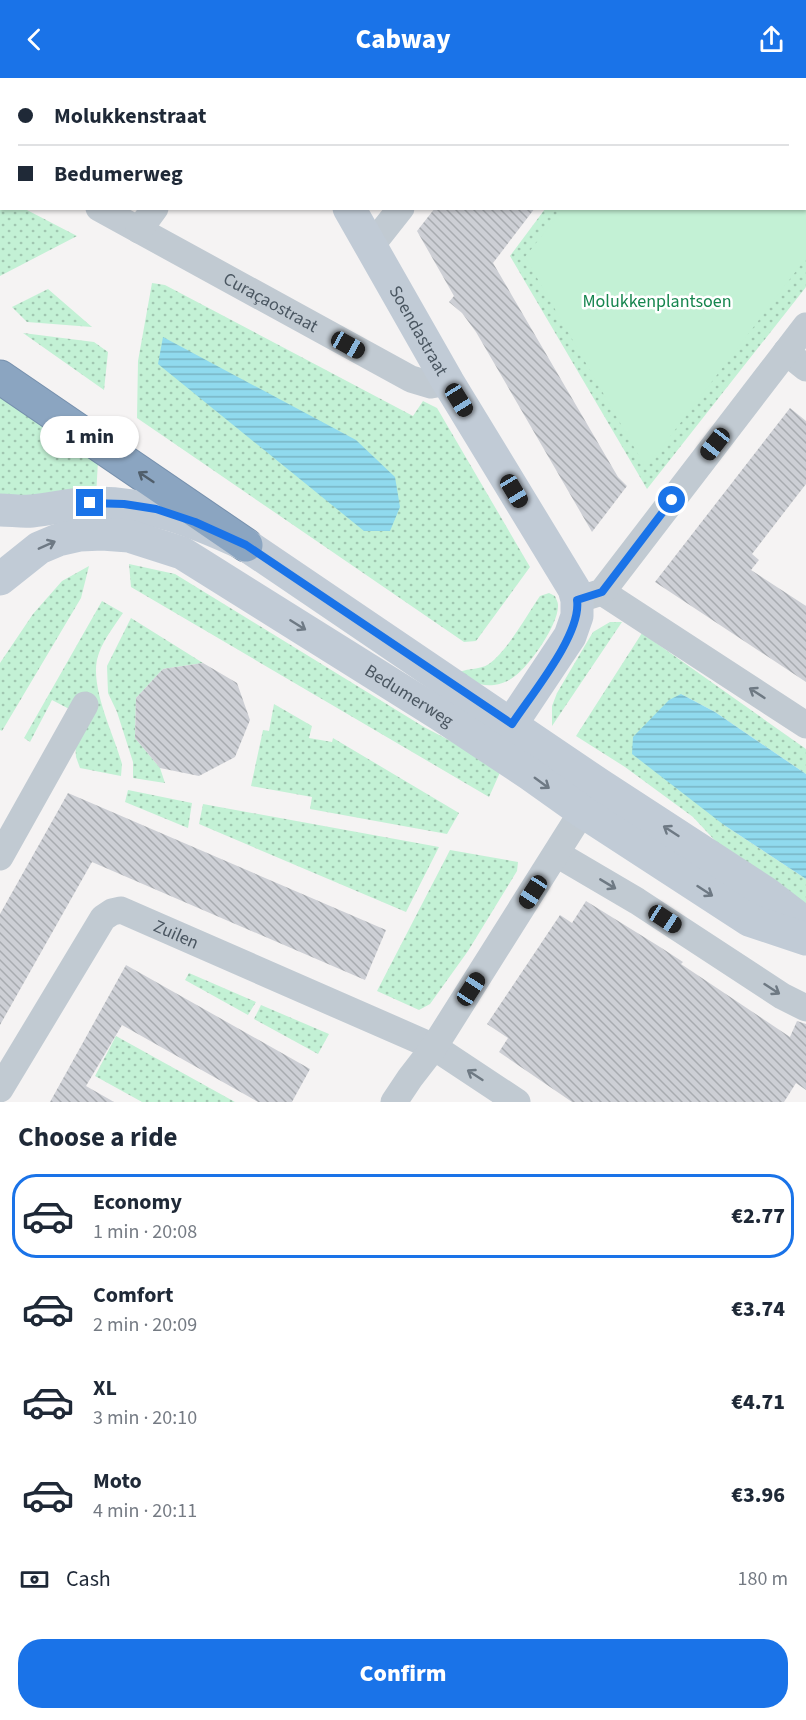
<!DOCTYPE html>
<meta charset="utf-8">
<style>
:root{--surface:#fff;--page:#f6f6f7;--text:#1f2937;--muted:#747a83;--line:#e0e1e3;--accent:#1a73e8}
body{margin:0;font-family:"Source Sans 3",sans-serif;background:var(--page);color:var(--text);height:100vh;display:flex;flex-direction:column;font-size:22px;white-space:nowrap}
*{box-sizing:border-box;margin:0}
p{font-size:20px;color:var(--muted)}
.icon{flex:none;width:33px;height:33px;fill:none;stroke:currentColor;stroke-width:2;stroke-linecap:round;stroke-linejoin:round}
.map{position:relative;height:1024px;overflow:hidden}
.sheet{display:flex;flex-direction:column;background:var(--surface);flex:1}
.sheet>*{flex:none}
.guide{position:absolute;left:0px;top:0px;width:807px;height:132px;box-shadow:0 2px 4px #0004;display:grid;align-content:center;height:132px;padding:0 18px;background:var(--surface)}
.end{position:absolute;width:27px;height:27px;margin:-14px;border:8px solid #1a73e8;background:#fff;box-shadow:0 0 0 3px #fff}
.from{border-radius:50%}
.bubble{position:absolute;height:42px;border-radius:21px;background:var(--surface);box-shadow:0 2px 4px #0004;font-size:20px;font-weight:800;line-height:42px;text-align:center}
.car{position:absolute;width:18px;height:36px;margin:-18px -9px;border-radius:8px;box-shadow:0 0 4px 2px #0007;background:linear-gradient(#222 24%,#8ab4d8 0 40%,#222 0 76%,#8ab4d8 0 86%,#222 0)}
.guide b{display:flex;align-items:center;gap:21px;height:57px;font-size:22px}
.guide b+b{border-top:2px solid var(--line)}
.guide i{width:15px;height:15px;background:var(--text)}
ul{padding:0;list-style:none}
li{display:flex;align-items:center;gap:18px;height:84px;margin:0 12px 9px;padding:0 6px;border:3px solid transparent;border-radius:24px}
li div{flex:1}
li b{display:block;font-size:22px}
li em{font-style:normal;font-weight:800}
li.active{border-color:var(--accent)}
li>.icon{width:54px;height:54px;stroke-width:1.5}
h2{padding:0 18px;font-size:27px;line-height:72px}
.pay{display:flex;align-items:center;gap:15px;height:66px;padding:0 18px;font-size:22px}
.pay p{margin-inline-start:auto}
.action{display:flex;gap:12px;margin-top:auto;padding:12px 18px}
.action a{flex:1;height:69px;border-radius:24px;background:var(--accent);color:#fff;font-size:24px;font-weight:800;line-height:69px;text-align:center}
header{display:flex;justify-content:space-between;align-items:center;height:78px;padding:0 18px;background:var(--accent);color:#fff;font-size:27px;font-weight:800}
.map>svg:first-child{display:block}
.grass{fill:url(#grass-dots)}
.park{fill:#c3f1d5}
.water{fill:url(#water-rules)}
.building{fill:url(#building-back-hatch)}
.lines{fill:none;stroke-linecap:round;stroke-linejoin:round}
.highway-casing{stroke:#7690ad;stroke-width:35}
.street{stroke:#c1cad2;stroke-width:27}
.secondary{stroke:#c1cbd6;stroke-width:33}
.highway{stroke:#8ba5c1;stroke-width:33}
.oneway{stroke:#505e6b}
.oneway2{stroke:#6e7984}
.oneway3{stroke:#6e7983}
.route{stroke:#1a73e8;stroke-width:8}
.labels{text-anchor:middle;stroke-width:5;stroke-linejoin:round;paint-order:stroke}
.park-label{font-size:18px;fill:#17864f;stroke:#fff}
.street-label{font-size:18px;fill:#4a5661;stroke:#fff}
</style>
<header><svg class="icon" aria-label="back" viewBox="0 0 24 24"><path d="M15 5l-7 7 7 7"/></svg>Cabway<svg class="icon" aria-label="share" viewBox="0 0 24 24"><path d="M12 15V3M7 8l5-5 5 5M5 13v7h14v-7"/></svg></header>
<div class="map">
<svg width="806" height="1024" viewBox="0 0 806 1024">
<defs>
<pattern id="grass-dots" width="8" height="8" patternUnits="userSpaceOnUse" patternTransform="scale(1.5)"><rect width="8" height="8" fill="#c3f1d5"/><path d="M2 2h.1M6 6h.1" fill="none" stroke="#a0c6b0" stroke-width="1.8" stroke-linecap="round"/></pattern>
<pattern id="water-rules" width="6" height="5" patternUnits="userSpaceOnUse" patternTransform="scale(1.5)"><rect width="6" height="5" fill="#90daee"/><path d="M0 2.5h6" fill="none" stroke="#78b4c4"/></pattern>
<pattern id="building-back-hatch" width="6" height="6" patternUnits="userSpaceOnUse" patternTransform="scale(1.5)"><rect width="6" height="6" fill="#cdcfd5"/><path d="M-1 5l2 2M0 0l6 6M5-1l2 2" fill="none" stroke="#a8abb0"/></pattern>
</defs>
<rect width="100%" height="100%" fill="#f5f3f3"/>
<!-- grass -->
<path class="grass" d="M 0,118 L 2,130 L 25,131 L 77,158 L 0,198 Z
M 545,131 L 740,131 L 806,168 L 806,209 L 647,411 L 510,178 Z
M 152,205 L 165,207 L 413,338 L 423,323 L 437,330 L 530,489 L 476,563 L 464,564 L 137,340 L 138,283 Z
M 48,211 L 92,249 L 27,244 L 12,229 Z
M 23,255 L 94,264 L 108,274 L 104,312 Z
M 0,316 L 98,383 L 96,418 L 0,420 Z
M 129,486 L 175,496 L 424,649 L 502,690 L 489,719 L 131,509 Z
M 89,488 L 81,520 L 2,653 L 0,652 L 0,585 L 33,536 L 62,503 Z
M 549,515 L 555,518 C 556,521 558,524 558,527 C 559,546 530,587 515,598 C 509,603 502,606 494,607 C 481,609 467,602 454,597 C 465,589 478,593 489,586 C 509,571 526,538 540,518 Z
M 102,523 L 123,535 C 115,547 104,561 99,575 C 87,605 114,656 122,686 L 121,698 L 80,690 L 76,679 L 73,633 L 52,622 L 30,664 L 24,660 Z
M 131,540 L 203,585 L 163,591 L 136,620 L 135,660 L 160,690 L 165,705 L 133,700 L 133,684 L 117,634 L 108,615 L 107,588 Z
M 610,544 L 622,544 L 552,648 L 552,628 L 557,615 L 593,554 Z
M 642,555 L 806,671 L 806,696 L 715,634 L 681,616 L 724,747 L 806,801 L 806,829 L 734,783 L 693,739 L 625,689 L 576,658 Z
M 274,626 L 312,648 L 309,660 L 332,664 L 333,660 L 459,735 L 447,756 L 310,731 L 312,719 L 251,708 L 263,652 L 269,653 Z
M 128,712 L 192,725 L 188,750 L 125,724 Z
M 203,726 L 439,769 L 406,834 L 199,746 Z
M 450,772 L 518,784 L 517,793 L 468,873 L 430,926 L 419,932 L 377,913 Z
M 189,895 L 256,924 L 248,937 L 185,902 Z
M 261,927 L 329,956 L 318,976 L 254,941 Z
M 116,958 L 235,1024 L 142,1024 L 95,998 Z"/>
<!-- park -->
<path class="park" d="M 666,0 L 806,0 L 806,180 L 646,390 L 525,179 L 563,131 L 806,130 L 806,2 L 665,1 Z"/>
<!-- water -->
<path class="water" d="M 163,259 L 356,362 L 395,399 L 400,429 L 390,453 L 364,453 L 158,286 Z
M 681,616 L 715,634 L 806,696 L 806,801 L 724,747 L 632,676 L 633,659 L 669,622 Z"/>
<!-- building -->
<path class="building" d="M 435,130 L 535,130 L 493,185 L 618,399 L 627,408 L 592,454 L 476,254 L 462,235 L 449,224 L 454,218 L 417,153 Z
M 790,330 L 806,343 L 806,406 L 752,476 L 759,482 L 751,492 L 806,528 L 806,604 L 655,504 Z
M 203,585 L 237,605 L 250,642 L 235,679 L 199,698 L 160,690 L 135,660 L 136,620 L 163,591 Z
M 68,715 L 386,852 L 365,902 L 92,784 L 0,947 L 0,836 Z
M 586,823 L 660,869 L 683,884 L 681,886 L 790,959 L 797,943 L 806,946 L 806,1012 L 796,1005 L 784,1024 L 572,1024 L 499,974 L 508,960 L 487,946 L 560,837 L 572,845 Z
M 126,887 L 310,991 L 292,1024 L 258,1024 L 122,947 L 86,1008 L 114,1024 L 50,1024 Z"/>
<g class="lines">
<defs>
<path id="highway" d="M 0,299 L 246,467"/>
</defs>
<!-- highway casing -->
<use href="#highway" class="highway-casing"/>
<!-- street -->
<g class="street">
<path d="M 252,2 L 253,0"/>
<path d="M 503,2 L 504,0"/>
<path d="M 0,79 L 2,80"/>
<path id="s1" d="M 99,130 L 411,301 L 431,307 L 448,304"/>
<path d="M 139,152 L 155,130"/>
<path d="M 371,168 L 401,130"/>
<path d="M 786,274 L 806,290"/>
<path d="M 602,514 L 806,647"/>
<path d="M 577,522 L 602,514 L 806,248"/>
<path d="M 557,776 L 637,823 L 782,918 L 806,930"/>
<path d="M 0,779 L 85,627"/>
<path id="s2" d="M 0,1011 L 103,840 L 112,834 L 121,832 L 434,969 L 517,1024"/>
<path d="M 394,1024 L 410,1000 L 434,969 L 592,718"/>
</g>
<!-- secondary -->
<g class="secondary">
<path d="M 277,0 L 278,2"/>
<path id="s3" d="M 349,130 L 448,304 L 574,511 L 577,522 L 577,538 L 570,558 L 500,663"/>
<path d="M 0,432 C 11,432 22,434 32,433 C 52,431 72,426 92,425 C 148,424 196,444 246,467 L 600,707 L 766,815 L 806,846"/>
<path id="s4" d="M 0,501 L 39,470 L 58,462 L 80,457 L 102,456 L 129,458 L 182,475 L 439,636 L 531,697 L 583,734 L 749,842 L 806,861"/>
</g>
<!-- highway -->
<use href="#highway" class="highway"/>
</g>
<!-- one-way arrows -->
<defs><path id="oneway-shaft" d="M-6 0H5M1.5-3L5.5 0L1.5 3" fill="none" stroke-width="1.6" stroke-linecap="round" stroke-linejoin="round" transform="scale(1.5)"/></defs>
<use class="oneway" href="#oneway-shaft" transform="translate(146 399) rotate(-146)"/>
<g class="oneway2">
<use href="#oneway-shaft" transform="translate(47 467) rotate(-24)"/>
<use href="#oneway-shaft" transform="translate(298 547) rotate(32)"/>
<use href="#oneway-shaft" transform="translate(542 705) rotate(36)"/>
<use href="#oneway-shaft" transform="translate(671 753) rotate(-147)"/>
<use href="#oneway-shaft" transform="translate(705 813) rotate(33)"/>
</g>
<g class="oneway3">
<use href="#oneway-shaft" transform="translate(757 615) rotate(-147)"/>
<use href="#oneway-shaft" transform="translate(608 806) rotate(31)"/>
<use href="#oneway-shaft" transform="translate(772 911) rotate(33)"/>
<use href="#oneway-shaft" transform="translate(475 997) rotate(-147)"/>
</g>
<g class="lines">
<!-- route -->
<path class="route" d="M 90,425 L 124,426 L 156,431 L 195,444 L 246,467 L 512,646 C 531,617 582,556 577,522 L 602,514 L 672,422"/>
</g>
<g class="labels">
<!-- park labels -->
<g class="park-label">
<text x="657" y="229">Molukkenplantsoen</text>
</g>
<!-- street labels -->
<g class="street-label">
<text dy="6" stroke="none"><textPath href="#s1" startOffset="196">Curaçaostraat</textPath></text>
<text dy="6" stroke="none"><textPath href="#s3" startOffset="141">Soendastraat</textPath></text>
<text dy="6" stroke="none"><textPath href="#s4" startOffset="466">Bedumerweg</textPath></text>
<text dy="6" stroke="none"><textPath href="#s2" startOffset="280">Zuilen</textPath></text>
</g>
</g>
</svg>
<i class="end from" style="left:672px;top:422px"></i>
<i class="end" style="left:90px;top:425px"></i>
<div class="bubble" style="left:40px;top:338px;width:99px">1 min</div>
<i class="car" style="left:348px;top:267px;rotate:119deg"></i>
<i class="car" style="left:459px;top:322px;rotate:148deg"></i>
<i class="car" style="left:715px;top:366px;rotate:218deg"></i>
<i class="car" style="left:514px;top:413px;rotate:149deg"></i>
<i class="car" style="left:533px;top:814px;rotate:213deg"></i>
<i class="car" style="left:665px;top:841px;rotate:123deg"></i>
<i class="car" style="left:471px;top:911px;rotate:33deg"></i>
<div class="guide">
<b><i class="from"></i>Molukkenstraat</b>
<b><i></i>Bedumerweg</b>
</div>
</div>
<section class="sheet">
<h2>Choose a ride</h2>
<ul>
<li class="active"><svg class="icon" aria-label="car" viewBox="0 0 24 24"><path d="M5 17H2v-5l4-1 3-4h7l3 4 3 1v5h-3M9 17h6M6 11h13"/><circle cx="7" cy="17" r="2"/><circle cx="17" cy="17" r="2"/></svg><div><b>Economy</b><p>1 min · 20:08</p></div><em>€2.77</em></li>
<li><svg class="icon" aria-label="car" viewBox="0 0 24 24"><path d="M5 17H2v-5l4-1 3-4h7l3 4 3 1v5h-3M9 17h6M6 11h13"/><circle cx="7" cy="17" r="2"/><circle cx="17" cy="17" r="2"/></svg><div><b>Comfort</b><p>2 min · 20:09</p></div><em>€3.74</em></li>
<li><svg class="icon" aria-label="car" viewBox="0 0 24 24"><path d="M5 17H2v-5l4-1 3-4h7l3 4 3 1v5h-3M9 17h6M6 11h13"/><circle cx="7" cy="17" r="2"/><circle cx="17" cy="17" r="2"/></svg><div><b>XL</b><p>3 min · 20:10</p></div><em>€4.71</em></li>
<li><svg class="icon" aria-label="car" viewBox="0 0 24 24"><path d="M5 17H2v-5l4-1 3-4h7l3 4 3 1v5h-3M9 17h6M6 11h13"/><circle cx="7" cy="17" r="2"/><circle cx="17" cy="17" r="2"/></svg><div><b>Moto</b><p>4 min · 20:11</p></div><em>€3.96</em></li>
</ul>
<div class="pay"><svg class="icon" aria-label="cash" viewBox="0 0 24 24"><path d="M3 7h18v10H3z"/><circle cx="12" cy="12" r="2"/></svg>Cash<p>180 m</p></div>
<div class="action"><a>Confirm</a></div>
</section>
